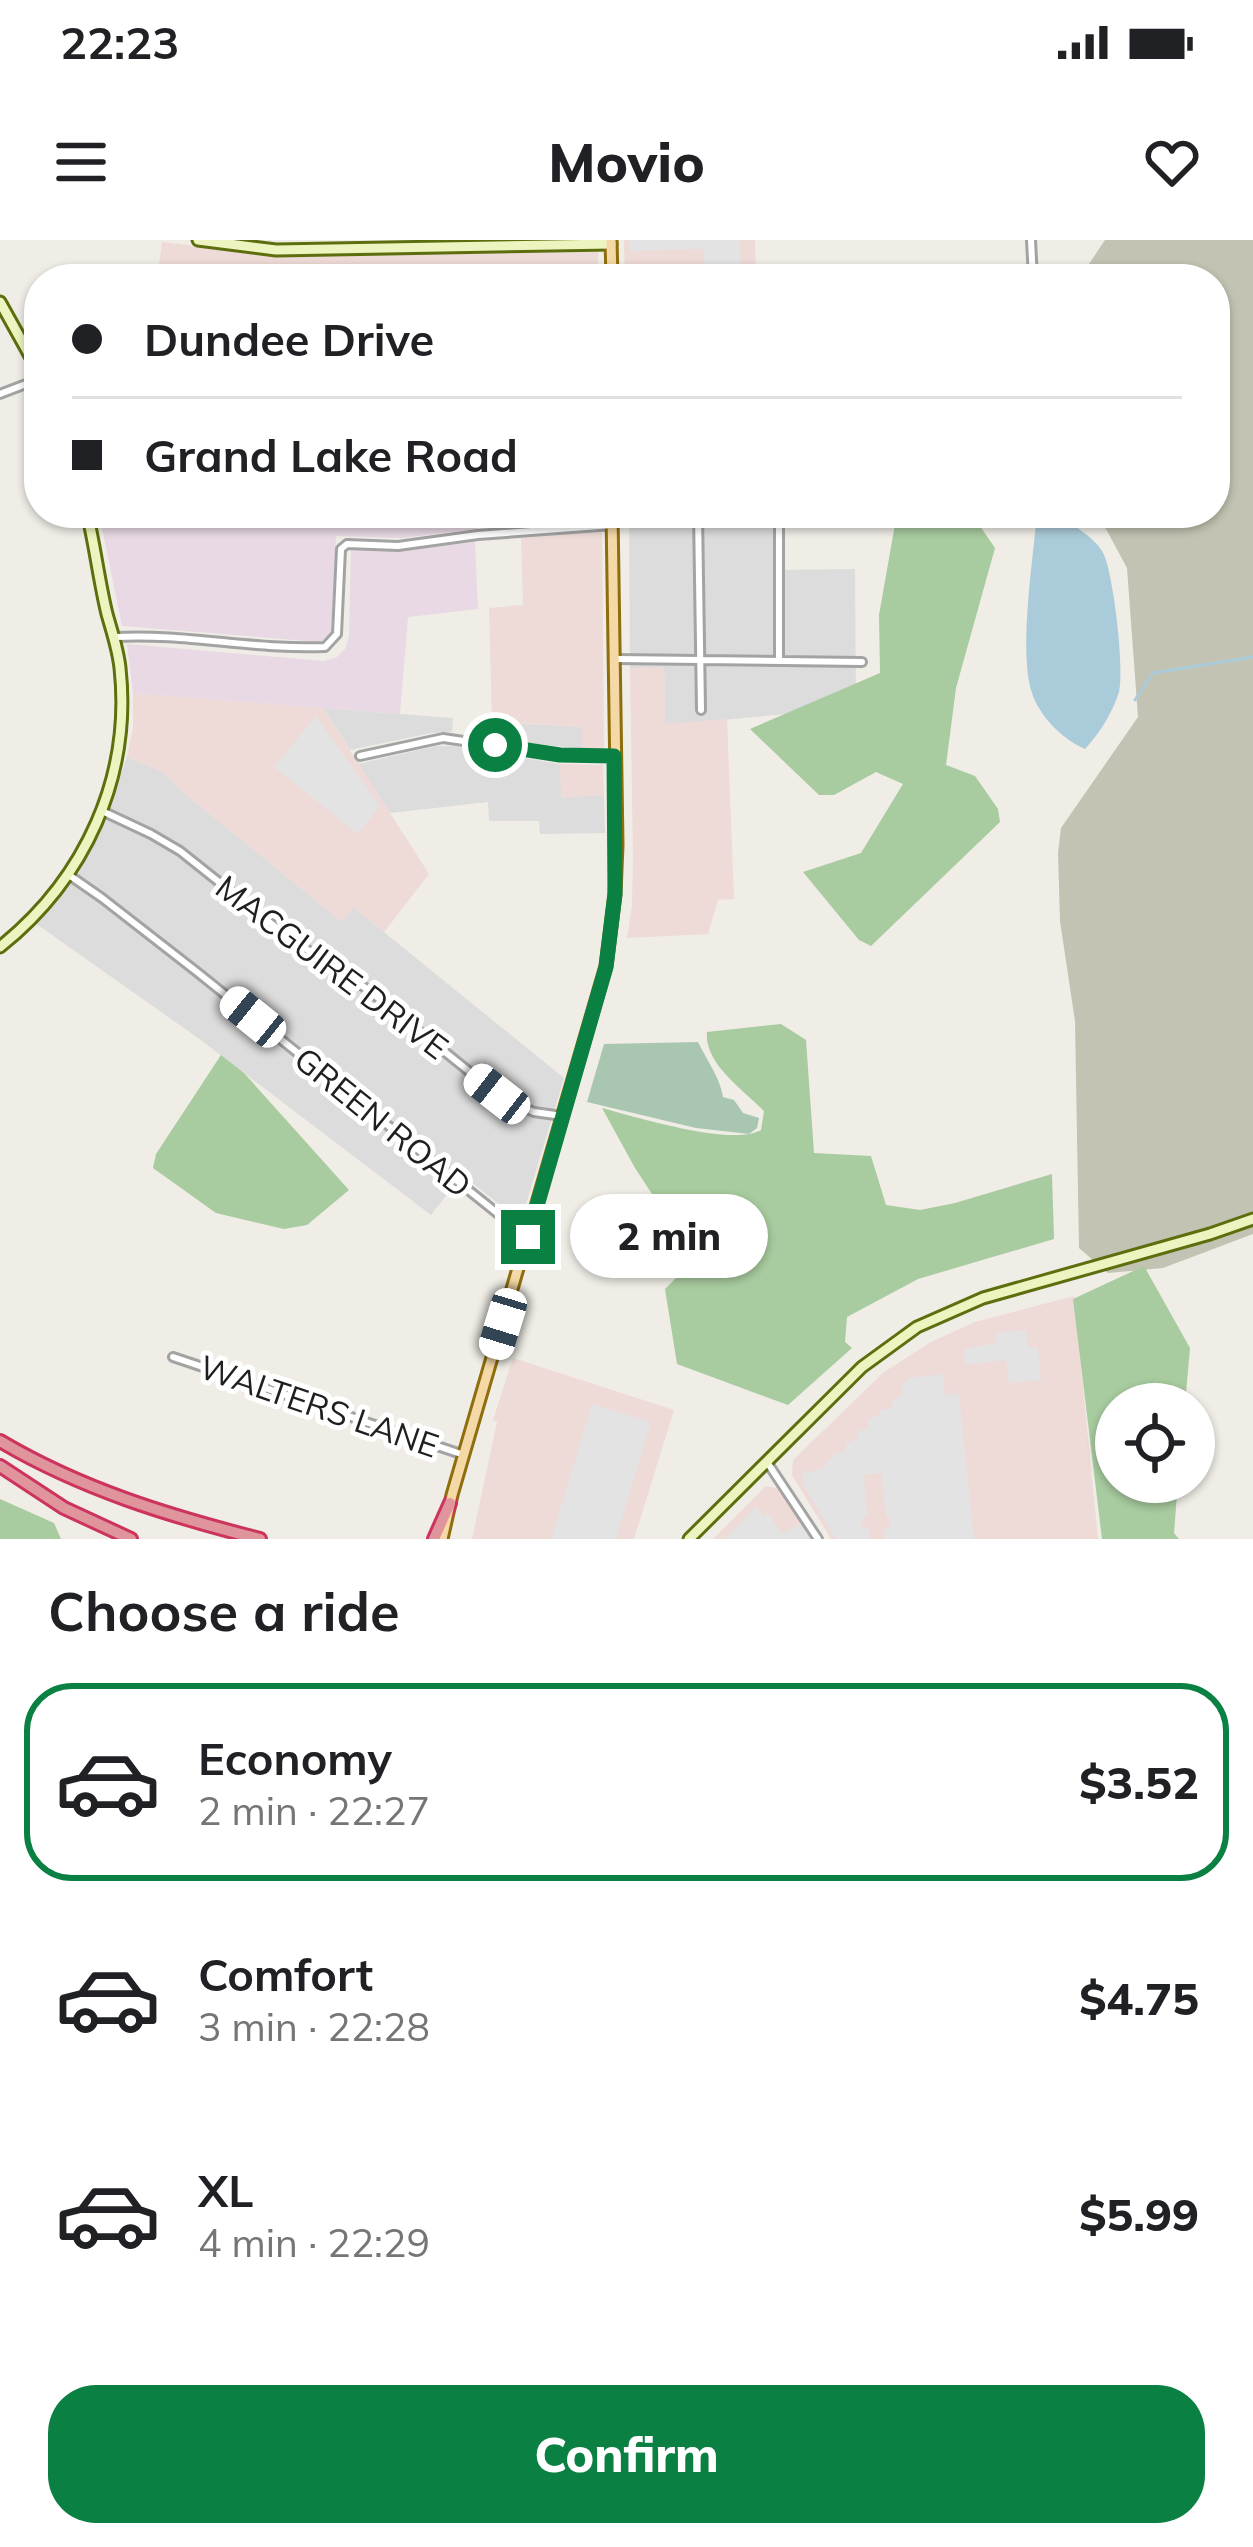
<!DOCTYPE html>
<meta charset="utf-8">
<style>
:root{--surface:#fff;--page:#f6f6f6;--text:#202124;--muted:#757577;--line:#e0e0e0;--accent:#0b8043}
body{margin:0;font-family:Mulish,sans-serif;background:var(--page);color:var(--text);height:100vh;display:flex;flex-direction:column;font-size:45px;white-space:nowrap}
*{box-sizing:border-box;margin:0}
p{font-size:39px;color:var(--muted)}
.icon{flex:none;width:66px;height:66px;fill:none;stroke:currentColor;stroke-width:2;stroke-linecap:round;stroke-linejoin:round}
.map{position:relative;height:1299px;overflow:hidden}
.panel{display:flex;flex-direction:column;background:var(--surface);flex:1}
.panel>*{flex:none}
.guide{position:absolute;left:24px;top:24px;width:1206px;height:264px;border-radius:48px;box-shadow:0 3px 9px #0004;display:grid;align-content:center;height:264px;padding:0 48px;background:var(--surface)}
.tools{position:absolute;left:1095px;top:1143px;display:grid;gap:24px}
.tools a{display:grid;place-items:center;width:120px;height:120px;border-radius:50%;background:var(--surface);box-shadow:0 3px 9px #0004;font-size:60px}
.end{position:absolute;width:54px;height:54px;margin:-27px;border:15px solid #0b8043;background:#fff;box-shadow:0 0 0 6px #fff}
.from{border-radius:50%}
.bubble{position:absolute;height:84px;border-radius:42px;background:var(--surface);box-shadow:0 3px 9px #0004;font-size:39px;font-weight:800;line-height:84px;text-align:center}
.car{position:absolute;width:36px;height:72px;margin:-36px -18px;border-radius:15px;box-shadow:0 0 9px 3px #0007;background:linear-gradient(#fff 24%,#345 0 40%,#fff 0 76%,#345 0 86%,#fff 0)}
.guide b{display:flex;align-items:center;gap:42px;height:114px;font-size:45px}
.guide b+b{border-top:3px solid var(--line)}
.guide i{width:30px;height:30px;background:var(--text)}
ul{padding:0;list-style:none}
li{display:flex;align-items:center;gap:36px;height:198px;margin:0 24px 18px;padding:0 24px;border:6px solid transparent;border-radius:48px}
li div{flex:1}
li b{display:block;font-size:45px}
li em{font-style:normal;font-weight:800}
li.active{border-color:var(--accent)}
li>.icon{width:108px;height:108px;stroke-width:1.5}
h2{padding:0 48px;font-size:54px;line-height:144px}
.primary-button{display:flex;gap:24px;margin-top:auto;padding:24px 48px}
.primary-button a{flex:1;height:138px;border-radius:48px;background:var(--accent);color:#fff;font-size:48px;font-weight:800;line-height:138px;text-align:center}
.status{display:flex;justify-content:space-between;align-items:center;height:84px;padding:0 60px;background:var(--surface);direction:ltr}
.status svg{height:33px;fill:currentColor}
header{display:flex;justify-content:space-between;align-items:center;height:156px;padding:0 48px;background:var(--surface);font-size:54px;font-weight:800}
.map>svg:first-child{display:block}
.residential{fill:#dddcdc}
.commercial{fill:#eedad7}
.industrial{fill:#e8d9e4}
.construction{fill:#c2c3b2}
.forest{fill:#a8cb9f}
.cemetery{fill:#a9c6b0}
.parking{fill:#e3e3e3}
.water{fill:#aacbd9}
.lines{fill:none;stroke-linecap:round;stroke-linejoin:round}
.stream{stroke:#aacbd9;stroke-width:3}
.street-casing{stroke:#a3a3a3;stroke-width:12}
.secondary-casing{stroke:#5d6e0e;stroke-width:15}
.primary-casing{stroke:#8e6d0d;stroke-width:15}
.highway-casing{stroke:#cc345d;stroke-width:16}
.street{stroke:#fff;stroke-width:6}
.secondary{stroke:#eef4bf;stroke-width:9}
.primary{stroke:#f4d8a6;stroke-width:9}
.highway{stroke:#e0959d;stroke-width:10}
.route{stroke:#0b8043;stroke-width:15}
.labels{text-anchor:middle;stroke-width:10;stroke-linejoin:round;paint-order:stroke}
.street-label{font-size:33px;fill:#1f1f1f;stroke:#fff}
</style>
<div class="status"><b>22:23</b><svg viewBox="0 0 49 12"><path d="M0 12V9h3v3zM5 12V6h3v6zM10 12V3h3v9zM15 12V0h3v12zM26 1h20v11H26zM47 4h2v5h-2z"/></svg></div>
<header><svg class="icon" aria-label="menu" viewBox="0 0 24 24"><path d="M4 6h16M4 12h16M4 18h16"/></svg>Movio<svg class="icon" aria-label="heart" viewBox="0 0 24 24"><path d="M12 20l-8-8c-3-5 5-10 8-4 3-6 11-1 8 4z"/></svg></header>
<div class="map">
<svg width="1253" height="1299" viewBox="0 0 1253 1299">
<rect width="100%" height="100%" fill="#efede6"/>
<!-- residential -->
<path class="residential" d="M 629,273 L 774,273 L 775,330 L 855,329 L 856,468 L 665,485 L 664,428 L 630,428 Z
M 323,468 L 453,478 L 452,492 L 431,493 L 350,510 Z
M 515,483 L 582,487 L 582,509 L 512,501 Z
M 436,506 L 454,506 L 560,524 L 562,557 L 604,555 L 605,593 L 540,594 L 539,581 L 489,581 L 488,562 L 390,573 L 358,524 Z
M 127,517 L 162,532 L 189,557 L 341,681 L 353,667 L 564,838 L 521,981 L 462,935 L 431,975 L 198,798 L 35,683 L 77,635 L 106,579 Z"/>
<!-- commercial -->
<path class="commercial" d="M 624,0 L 755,0 L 756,39 L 625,39 Z
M 162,2 L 274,16 L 598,12 L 598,39 L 157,39 Z
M 602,291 L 604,509 L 582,509 L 582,487 L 492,481 L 489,368 L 523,365 L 521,298 Z
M 664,427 L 665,484 L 727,479 L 734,659 L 718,660 L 708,694 L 627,698 L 632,666 L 633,618 L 630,428 Z
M 133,453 L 323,468 L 429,634 L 384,692 L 354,668 L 342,682 L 189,557 L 162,532 L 127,517 L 133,488 Z
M 560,524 L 603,525 L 604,555 L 561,558 Z
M 1074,1056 L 1098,1299 L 831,1299 L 792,1235 L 793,1220 L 884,1132 L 931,1102 L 975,1082 Z
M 513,1118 L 674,1170 L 634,1299 L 472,1299 L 497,1182 L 493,1180 Z
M 766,1246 L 784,1250 L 813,1299 L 713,1299 Z"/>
<!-- industrial -->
<path class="industrial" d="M 99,273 L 476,273 L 477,289 L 401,298 L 336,296 L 331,394 L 320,402 L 122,386 Z
M 475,302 L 478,369 L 408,377 L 400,474 L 133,453 L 127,404 L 324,421 L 337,417 L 345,409 L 349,396 L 351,309 L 403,311 Z"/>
<!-- construction -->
<path class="construction" d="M 1105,0 L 1253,0 L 1253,994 L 1163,1028 L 1108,1033 L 1079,1008 L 1075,781 L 1060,681 L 1058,613 L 1061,588 L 1138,477 L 1127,328 L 1106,289 L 1083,273 L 1215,273 L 1215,39 L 1079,39 Z"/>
<!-- forest -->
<path class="forest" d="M 897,273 L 971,273 L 995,308 L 956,448 L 946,525 L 975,536 L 998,569 L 1000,582 L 871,706 L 859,700 L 803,632 L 861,613 L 903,544 L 876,532 L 834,555 L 819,555 L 750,489 L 880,433 L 879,375 Z
M 781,784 L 806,800 L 814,913 L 871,916 L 886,965 L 920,970 L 955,963 L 1052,934 L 1054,999 L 918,1039 L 847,1077 L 845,1102 L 852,1108 L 788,1165 L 677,1124 L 665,1049 L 684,1030 L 690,1012 L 635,928 L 602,868 C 636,877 733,907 761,890 L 764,871 C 744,850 704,824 707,792 Z
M 221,815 L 244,833 L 349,950 L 307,985 L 284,989 L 216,973 L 153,928 L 156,914 Z
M 1144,1026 L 1190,1108 L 1185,1164 L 1116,1164 L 1116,1242 L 1178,1242 L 1174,1293 L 1179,1299 L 1102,1299 L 1073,1059 Z
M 0,1259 L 54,1283 L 61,1299 L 0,1299 Z"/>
<!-- cemetery -->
<path class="cemetery" d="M 698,802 C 707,821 720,837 723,857 L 734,860 L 743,873 L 759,878 L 757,888 L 749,894 L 696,888 L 587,862 L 604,804 Z"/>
<!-- parking -->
<path class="parking" d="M 630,0 L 740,0 L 741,39 L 705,39 L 704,9 L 630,11 Z
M 316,476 L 380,566 L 358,594 L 274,527 Z
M 1026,1090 L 1028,1107 L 1038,1107 L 1041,1140 L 1009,1143 L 1006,1120 L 965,1125 L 964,1109 L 996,1103 L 996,1093 Z
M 943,1134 L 945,1155 L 959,1154 L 974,1299 L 885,1299 L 884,1290 L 890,1288 L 889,1277 L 886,1276 L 881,1233 L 864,1235 L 867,1276 L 862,1278 L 862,1287 L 869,1287 L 870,1299 L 836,1299 L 803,1245 L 802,1233 L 823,1229 L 828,1220 L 833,1219 L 833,1214 L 846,1211 L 846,1204 L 858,1198 L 858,1191 L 868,1189 L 868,1182 L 873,1176 L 879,1175 L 880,1170 L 892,1168 L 892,1161 L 902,1154 L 902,1145 L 909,1138 Z
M 592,1164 L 651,1182 L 616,1299 L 551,1299 Z
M 757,1266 L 764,1276 L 769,1274 L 782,1294 L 802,1283 L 811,1299 L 724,1299 Z"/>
<!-- water -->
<path class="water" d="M 1037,273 L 1059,273 C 1072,286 1092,295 1102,311 C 1113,327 1125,432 1119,452 C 1113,472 1099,494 1085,509 C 1060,498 1036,473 1030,446 C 1020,401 1033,320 1037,273 Z"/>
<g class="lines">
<!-- stream -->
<path class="stream" d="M 1135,460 L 1153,433 L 1253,417"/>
<defs>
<path id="street" d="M 1031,0 L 1033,39
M 0,154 L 39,139
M 698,273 L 701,470
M 779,273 L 779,421
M 115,397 C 185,393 255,410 325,407 L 337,394 L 341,309 L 347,304 L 398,306 L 478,295 L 613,285
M 616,419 L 862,422
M 360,516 L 443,498 L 560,515 L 614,516
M 102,571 L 151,594 L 180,611 L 288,697 L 367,749 L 502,858 L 534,872 L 562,876
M 69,635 L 102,658 L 197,732 L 502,977 L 529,994
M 173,1117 L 464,1215
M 767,1222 L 818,1299"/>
<path id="secondary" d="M 198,0 L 276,10 L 611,4
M 0,62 L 39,132
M 0,707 C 85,639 132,537 120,428 C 118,409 112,392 107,374 C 99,341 95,306 87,273
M 689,1299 L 862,1127 L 917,1087 L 983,1058 L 1210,994 L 1253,979"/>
<path id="primary" d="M 611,0 L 612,39
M 442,1299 L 452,1255 L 606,726 L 615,654 L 617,605 L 612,273"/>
<path id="highway" d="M 0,1201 C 81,1249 169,1276 260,1299
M 0,1226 L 64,1268 L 131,1299
M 434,1299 L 450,1263"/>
</defs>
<!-- street casing -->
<use href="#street" class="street-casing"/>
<!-- secondary casing -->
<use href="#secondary" class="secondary-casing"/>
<!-- primary casing -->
<use href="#primary" class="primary-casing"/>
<!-- highway casing -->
<use href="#highway" class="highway-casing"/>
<!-- street -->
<use href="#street" class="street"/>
<!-- secondary -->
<use href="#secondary" class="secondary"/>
<!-- primary -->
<use href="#primary" class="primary"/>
<!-- highway -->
<use href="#highway" class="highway"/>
</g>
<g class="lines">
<!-- route -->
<path class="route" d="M 495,505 L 560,515 L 614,516 L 615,654 L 606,727 L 528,997"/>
</g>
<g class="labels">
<!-- street labels -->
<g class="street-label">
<text transform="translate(332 727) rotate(37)" y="12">MACGUIRE DRIVE</text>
<text transform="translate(383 882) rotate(39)" y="12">GREEN ROAD</text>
<text transform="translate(319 1166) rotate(19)" y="12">WALTERS LANE</text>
</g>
</g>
</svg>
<div class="tools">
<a><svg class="icon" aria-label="locate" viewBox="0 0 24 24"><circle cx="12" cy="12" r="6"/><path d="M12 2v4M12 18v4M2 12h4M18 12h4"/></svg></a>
</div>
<i class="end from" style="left:495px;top:505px"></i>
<i class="end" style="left:528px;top:997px"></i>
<div class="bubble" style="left:570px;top:954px;width:198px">2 min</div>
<i class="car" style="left:253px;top:777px;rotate:309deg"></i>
<i class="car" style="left:497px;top:854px;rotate:308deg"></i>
<i class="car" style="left:503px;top:1084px;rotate:197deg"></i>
<div class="guide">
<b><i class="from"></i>Dundee Drive</b>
<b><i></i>Grand Lake Road</b>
</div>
</div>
<section class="panel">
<h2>Choose a ride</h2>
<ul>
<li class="active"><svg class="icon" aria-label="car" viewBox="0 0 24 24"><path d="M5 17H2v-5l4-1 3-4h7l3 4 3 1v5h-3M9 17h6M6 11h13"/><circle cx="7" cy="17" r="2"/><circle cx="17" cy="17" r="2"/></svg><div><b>Economy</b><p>2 min · 22:27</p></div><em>$3.52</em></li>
<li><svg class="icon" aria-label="car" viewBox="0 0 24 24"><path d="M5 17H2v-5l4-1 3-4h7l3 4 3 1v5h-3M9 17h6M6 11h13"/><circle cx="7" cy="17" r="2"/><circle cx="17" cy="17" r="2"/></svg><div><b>Comfort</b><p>3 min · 22:28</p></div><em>$4.75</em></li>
<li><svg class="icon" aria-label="car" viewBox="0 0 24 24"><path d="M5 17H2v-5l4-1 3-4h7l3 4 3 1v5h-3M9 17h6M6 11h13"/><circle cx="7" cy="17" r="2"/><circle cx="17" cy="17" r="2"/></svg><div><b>XL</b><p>4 min · 22:29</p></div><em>$5.99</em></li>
</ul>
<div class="primary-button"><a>Confirm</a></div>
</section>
